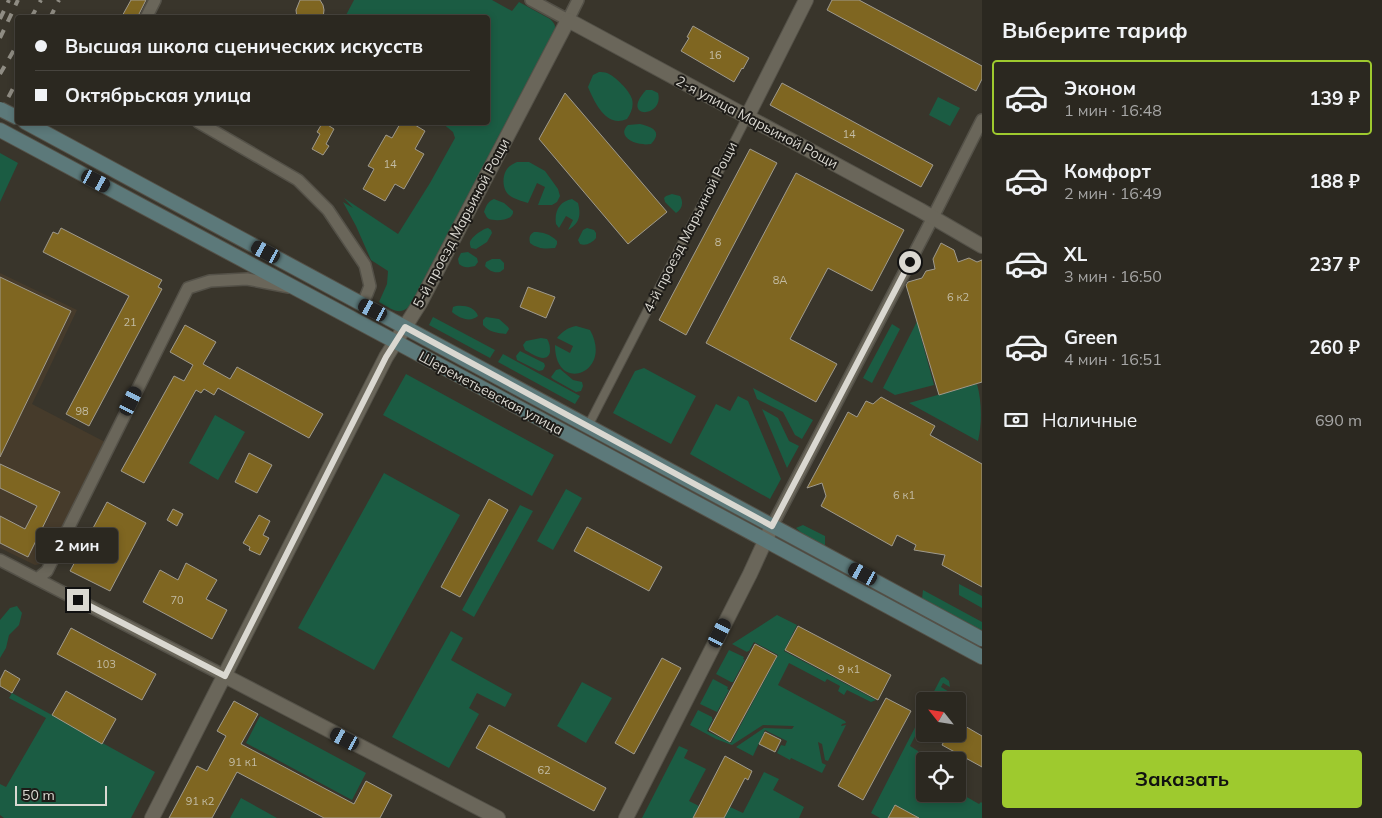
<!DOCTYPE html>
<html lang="ru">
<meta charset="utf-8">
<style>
:root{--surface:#2b2820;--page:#37342d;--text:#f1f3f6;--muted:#a6a6a5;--line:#47443e;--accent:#9eca2e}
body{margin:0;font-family:Mulish,sans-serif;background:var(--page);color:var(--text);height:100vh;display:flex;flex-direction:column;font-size:19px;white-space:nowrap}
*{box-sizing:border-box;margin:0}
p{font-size:16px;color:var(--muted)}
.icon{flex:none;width:28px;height:28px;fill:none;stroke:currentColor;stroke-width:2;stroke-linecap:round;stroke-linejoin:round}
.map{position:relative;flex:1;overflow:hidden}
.drawer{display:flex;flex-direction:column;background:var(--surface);width:400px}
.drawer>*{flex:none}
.banner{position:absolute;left:15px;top:15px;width:475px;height:110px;border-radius:5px;box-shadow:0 2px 8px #0003,0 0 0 1px var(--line);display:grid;align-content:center;height:110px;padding:0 20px;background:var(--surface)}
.needle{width:32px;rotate:300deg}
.buttons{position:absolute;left:916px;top:692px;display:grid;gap:10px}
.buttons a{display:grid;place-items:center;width:50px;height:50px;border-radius:5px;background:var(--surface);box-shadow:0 2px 8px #0003,0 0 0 1px var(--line);font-size:25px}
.scale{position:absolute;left:15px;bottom:12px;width:92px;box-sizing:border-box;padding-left:5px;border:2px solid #dad8d1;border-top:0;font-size:14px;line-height:18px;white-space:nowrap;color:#dad8d1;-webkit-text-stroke:4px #1e1c18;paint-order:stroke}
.end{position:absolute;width:22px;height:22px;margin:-11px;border:6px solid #dad8d1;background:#111;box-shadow:0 0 0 2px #111}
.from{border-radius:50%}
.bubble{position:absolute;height:35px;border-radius:5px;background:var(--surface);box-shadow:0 2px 8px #0003,0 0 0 1px var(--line);font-size:16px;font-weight:700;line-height:35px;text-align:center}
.car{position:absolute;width:15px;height:30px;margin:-15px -8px;border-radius:6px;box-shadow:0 0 4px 1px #0007;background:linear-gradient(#222 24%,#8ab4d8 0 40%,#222 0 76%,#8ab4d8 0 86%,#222 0)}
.banner b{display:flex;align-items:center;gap:18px;height:48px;font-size:19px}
.banner b+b{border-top:1px solid var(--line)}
.banner i{width:12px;height:12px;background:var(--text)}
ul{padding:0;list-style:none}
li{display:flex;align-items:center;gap:15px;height:75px;margin:0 10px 8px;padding:0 10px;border:2px solid transparent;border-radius:5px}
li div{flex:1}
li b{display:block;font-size:19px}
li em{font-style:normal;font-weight:700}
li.selected{border-color:var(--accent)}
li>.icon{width:45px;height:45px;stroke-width:1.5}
h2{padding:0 20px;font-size:22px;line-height:60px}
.pay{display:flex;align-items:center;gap:12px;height:55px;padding:0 20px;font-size:19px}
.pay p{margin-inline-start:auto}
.action{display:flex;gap:10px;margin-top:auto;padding:10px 20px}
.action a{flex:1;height:58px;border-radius:5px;background:var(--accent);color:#111;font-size:20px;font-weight:700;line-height:58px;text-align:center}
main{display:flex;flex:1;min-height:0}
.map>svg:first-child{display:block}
.commercial{fill:#463b2b}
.green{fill:#1b5c43}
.building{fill:#7f6621;stroke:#9f9a8e}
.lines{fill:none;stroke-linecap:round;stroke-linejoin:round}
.pedestrian-casing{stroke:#545148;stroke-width:10}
.minor-casing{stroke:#545148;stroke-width:14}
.tertiary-casing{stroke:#545148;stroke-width:16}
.secondary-casing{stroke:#545148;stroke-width:16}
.pedestrian{stroke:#6a665a;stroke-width:8}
.minor{stroke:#6a665a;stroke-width:11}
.tertiary{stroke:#6a665a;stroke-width:14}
.secondary{stroke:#5c797a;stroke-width:14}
.rail{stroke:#8f8c83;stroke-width:4;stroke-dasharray:9 9;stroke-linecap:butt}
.secondary-bridge-casing{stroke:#545148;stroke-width:16;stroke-linecap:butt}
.secondary-bridge{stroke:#5c797a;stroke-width:14}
.route{stroke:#dad8d1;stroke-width:6}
.labels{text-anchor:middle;stroke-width:4;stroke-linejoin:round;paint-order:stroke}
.number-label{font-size:11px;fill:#c3bca5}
.street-label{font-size:14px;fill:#dad8d1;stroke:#1e1c18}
</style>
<main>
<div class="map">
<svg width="982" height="818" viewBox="0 0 982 818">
<rect width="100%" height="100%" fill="#39352b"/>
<!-- commercial -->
<path class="commercial" d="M 0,273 L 77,310 L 32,404 L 105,442 L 46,563 L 35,565 L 0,548 Z"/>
<!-- green -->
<path class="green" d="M 354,0 L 492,0 L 512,11 L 519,2 L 550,19 C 554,23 556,25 555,31 L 414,300 C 402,318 395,311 379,302 L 387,284 L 388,271 L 371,260 L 356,226 L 343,202 L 353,208 L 344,198 L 398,234 L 430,183 L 455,138 L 453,132 L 442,123 L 488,122 L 488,18 L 345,17 Z
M 599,72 C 601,72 605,72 607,73 C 615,76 630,91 632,99 C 634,107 631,113 627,119 C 606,128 595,103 588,87 L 593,75 Z
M 646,90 L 652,90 L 658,93 C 665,118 619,120 646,90 Z
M 938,97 L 960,108 L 950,126 L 929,115 Z
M 640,124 C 652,127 663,131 651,144 C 648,144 645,145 643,144 C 632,144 617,135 628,125 Z
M 0,153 L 18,163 L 0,202 Z
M 517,162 L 529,162 L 545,171 L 558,189 L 560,196 L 557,202 L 552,205 L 538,205 L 545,187 L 537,183 L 528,203 C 522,201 514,199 509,195 C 501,188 502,172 510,166 C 512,164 515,163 517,162 Z
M 672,194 L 680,196 C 684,203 682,209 676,213 L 665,202 L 664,198 L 666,196 Z
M 494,199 L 504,203 L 513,211 C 513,213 513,214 512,215 C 509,221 494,221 489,219 C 486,217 486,215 484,212 C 486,206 488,201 494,199 Z
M 572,199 L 578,203 C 581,215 580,223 568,230 L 573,220 L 566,216 L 559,228 L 556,224 C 554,211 560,201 572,199 Z
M 488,228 L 491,230 L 492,233 L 487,242 L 476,249 L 471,248 C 470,245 469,242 471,240 C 474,235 483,229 488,228 Z
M 587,228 L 594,230 L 596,233 L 596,238 C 592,243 586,246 580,244 L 578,240 L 583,230 Z
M 534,232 C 543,232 550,234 557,241 L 557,244 L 555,248 C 545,249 538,249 530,243 C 529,238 529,235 534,232 Z
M 468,252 L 477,258 L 478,262 L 475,266 C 469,267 465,269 459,264 L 458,259 L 461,253 Z
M 492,259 L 500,259 L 504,263 L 504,269 L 500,272 C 493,273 490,271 485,266 L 486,262 Z
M 929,298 L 936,302 L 920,334 L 934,385 L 895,395 L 883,388 Z
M 456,306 C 465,305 475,307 478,316 C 470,323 459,318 452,312 L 453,307 Z
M 433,317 L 495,350 L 490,358 L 429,325 Z
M 486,317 L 499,319 L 508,327 L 509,329 L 506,334 C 497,333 489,332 483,325 L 483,320 Z
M 892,324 L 900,329 L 872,383 L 863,378 Z
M 576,326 L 590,330 C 614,373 555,395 555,345 L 570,353 L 573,346 L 557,338 C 563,331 567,328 576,326 Z
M 541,338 L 547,339 C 550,344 550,347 550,352 C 547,365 531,353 525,350 L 523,345 L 526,341 Z
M 520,351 L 544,363 L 545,366 L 543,370 L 539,371 L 517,360 L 516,356 Z
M 503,354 L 580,396 L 575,404 L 498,362 Z
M 644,368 L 696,396 L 671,444 L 613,413 L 635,371 Z
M 560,369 L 573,380 L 582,382 L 583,386 L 581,391 L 576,392 L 553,379 L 551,377 L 556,370 Z
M 406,374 L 554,455 L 532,496 L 383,415 Z
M 977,384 C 982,402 982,424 978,441 L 909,403 Z
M 753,388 L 813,420 L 802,439 L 795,435 L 783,412 L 757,399 Z
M 738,396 L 748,401 L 781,479 L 770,499 L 690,454 L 716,404 L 730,411 Z
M 762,409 L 778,418 L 789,441 L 799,446 L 787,468 Z
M 215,415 L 245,432 L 218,480 L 189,463 Z
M 384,473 L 460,515 L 374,670 L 298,628 Z
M 566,489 L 582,498 L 553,550 L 537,541 Z
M 520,505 L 533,511 L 474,617 L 462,610 Z
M 803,525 L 825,536 L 825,546 L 804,535 L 796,528 Z
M 959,584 L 982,596 L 982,608 L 959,595 Z
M 923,590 L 982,622 L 982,631 L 922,599 Z
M 17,606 L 22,613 L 19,625 L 9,635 L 6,648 L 0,658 L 0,620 L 10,608 Z
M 777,615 L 797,625 L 784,651 L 876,700 L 871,702 L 847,690 L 844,695 L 838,691 L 840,686 L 827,679 L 825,682 L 789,663 L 778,685 L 845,721 L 846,723 L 842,724 L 841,726 L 846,725 L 828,761 L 825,760 L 822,744 L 818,742 L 822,763 L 826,765 L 822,773 L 791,758 L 790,760 L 777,753 L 781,745 L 785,746 L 787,741 L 765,730 L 753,756 L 736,747 L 764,728 L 792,729 L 794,726 L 763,725 L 732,745 L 716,739 L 690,725 L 698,710 L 712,717 L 712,719 L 713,719 L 707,731 L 731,743 L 778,655 L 754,642 L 749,651 L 748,651 L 747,652 L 732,644 Z
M 451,631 L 463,638 L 451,660 L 512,694 L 505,707 L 477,693 L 469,708 L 479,714 L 449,768 L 392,737 Z
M 729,650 L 744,657 L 743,659 L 745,660 L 733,682 L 731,682 L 716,674 Z
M 944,677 L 949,681 L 950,687 L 943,683 L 941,687 L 951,693 L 952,699 L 949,701 L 929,701 L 941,678 Z
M 713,679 L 728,687 L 727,689 L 729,690 L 717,712 L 700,704 Z
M 582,682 L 612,698 L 586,743 L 557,726 Z
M 12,693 L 155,772 L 131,818 L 4,818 L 0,815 L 0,784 L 6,787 L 46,718 L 9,698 Z
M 925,708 L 925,717 L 910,746 L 918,751 L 922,763 L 925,766 L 925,794 L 958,794 L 958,792 L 979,804 L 981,802 L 982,803 L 982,818 L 880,818 L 871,813 Z
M 260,716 L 366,773 L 352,800 L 246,743 Z
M 679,746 L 688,750 L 684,758 L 706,769 L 689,801 L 699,806 L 693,818 L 642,818 Z
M 764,772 L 779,779 L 773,790 L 804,807 L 799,818 L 724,818 L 730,807 L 743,813 Z
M 241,798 L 277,818 L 230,818 Z"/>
<!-- building -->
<path class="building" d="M 131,0 L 146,0 L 137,18 L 121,18 Z
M 300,0 L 320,0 L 323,5 L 324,10 L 323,18 L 297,18 L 296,10 Z
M 832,0 L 859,0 L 982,66 L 982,79 L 976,91 L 827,10 Z
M 693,26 L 749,58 L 743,69 L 742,68 L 734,82 L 681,51 L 689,38 L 687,37 Z
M 782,83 L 933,165 L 921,187 L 770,105 Z
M 565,93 L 667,212 L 628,244 L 539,139 Z
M 323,122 L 334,129 L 326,144 L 329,146 L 323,155 L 312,149 L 320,134 L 317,132 Z
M 401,122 L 410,122 L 425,131 L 415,149 L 424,154 L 404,189 L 395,184 L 385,201 L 363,189 L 374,169 L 368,166 L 386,135 L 392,138 Z
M 750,149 L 777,163 L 686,335 L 659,320 Z
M 796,173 L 904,230 L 872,291 L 828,268 L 790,339 L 837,364 L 816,402 L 706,343 Z
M 61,228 L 162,280 L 158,287 L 162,289 L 89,426 L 66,414 L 129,296 L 43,252 L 53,232 L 58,234 Z
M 941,243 L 954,250 L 958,262 L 969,258 L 977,262 L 982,260 L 982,382 L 939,395 L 906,285 L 908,282 L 922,278 L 926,271 L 935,269 L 933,259 Z
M 0,277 L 71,311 L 0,457 Z
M 528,287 L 555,297 L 546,318 L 520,307 Z
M 185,325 L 216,342 L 203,364 L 230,379 L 237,367 L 323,414 L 309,438 L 218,388 L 214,395 L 204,389 L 201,393 L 196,390 L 144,483 L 121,471 L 174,376 L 184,381 L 193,365 L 170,352 Z
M 881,397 L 935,426 L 930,435 L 982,464 L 982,587 L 942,565 L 945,555 L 914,550 L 916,545 L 897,535 L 892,546 L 821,506 L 826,496 L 822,483 L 807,488 L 848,412 L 857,417 L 866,401 L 873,404 Z
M 249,453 L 272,465 L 257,493 L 235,482 Z
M 0,464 L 60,492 L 28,557 L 0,543 L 0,516 L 25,529 L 37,506 L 0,488 Z
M 489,499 L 508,510 L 460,597 L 441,587 Z
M 107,502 L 146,523 L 110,591 L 70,571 Z
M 173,509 L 183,514 L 177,526 L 167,520 Z
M 259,515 L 270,521 L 263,535 L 269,538 L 260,555 L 249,550 L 250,547 L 243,543 Z
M 587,527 L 662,567 L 649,591 L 574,551 Z
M 186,563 L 217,580 L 206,599 L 227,610 L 212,639 L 143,602 L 160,570 L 178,580 Z
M 798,626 L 891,675 L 878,700 L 785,650 Z
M 71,628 L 156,674 L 142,700 L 57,654 Z
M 755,644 L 777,656 L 730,742 L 709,730 Z
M 662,658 L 681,668 L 634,754 L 615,743 Z
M 5,670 L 20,679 L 12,693 L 0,686 L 0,680 Z
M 66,691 L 116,719 L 102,744 L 52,715 Z
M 886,698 L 911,711 L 863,800 L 838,786 Z
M 234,701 L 258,714 L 241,744 L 354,804 L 366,781 L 392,795 L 380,818 L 324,818 L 237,772 L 212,818 L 169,818 L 197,766 L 207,771 L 226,736 L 217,731 Z
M 958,722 L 982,736 L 982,767 L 942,745 L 948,734 L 958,734 Z
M 489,725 L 606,788 L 594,811 L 476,748 Z
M 765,732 L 781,740 L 775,752 L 759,744 Z
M 725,756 L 752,771 L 748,780 L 745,778 L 724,818 L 693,818 Z
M 895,805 L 919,818 L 888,818 Z"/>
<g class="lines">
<defs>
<path id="pedestrian" d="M 588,426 L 747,117"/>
<path id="minor" d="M 531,0 L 568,20 L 578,0
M 146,18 L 155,0
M 198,122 L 298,180 L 328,210 L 365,265 L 370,286 L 363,304
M 772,526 L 927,229 L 982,120
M 0,560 L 225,676
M 37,579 L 47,571 L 188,288 L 210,281 L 247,279 L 289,287"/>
<path id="tertiary" d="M 747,117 L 806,0
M 225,676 L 498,818
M 152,818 L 386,357 L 420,303 L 568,20 L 920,210 L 982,246
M 626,818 L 750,574 L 772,526"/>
<path id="secondary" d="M 25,122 L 982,639
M 0,130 L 581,441 L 982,657"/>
</defs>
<!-- pedestrian casing -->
<use href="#pedestrian" class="pedestrian-casing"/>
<!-- minor casing -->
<use href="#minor" class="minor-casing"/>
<!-- tertiary casing -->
<use href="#tertiary" class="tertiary-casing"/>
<!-- secondary casing -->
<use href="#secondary" class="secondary-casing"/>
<!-- pedestrian -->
<use href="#pedestrian" class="pedestrian"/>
<!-- minor -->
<use href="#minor" class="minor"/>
<!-- tertiary -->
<use href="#tertiary" class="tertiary"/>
<!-- secondary -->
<use href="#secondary" class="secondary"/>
<!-- rail -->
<path class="rail" d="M 31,18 L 41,0
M 50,18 L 59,0
M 0,19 L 9,0
M 0,38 L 18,0
M 0,74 L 18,43
M 0,113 L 18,79"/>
<defs>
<path id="secondary-bridge" d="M 0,109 L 18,118"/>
</defs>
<!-- secondary-bridge casing -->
<use href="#secondary-bridge" class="secondary-bridge-casing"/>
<!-- secondary-bridge -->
<use href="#secondary-bridge" class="secondary-bridge"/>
</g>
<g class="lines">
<!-- route -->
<path class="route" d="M 78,600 L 225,676 L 386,357 L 405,327 L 772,526 L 910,262"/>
</g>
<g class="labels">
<!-- number labels -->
<g class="number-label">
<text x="715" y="59">16</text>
<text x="849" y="138">14</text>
<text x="390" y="168">14</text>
<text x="718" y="246">8</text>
<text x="780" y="284">8А</text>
<text x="958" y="301">6 к2</text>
<text x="130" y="326">21</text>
<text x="82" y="415">98</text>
<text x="904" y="499">6 к1</text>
<text x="177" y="604">70</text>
<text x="106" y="668">103</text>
<text x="849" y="673">9 к1</text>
<text x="243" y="766">91 к1</text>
<text x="544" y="774">62</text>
<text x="200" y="805">91 к2</text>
</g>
<!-- street labels -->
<g class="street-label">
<text transform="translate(757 122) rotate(28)" y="5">2-я улица Марьиной Рощи</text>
<text transform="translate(461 223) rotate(-62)" y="5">5-й проезд Марьиной Рощи</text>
<text transform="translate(690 227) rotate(-63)" y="5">4-й проезд Марьиной Рощи</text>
<text transform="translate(491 393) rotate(28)" y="5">Шереметьевская улица</text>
</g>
</g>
</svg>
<div class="buttons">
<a><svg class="needle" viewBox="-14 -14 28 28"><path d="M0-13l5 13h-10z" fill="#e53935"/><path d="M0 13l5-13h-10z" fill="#a6a6a5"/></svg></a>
<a><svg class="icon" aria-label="locate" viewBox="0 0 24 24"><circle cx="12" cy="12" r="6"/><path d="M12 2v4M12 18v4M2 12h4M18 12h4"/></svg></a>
</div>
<div class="scale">50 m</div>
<i class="end from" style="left:910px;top:262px"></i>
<i class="end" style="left:78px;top:600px"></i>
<div class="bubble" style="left:36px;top:528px;width:82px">2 мин</div>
<i class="car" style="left:96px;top:181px;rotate:118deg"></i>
<i class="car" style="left:266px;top:252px;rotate:298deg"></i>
<i class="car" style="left:373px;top:310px;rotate:298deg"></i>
<i class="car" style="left:131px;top:401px;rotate:26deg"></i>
<i class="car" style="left:863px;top:574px;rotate:298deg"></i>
<i class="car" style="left:720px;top:633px;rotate:27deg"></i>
<i class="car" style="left:345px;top:739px;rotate:298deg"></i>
<div class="banner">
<b><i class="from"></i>Высшая школа сценических искусств</b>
<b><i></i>Октябрьская улица</b>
</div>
</div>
<section class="drawer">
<h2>Выберите тариф</h2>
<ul>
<li class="selected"><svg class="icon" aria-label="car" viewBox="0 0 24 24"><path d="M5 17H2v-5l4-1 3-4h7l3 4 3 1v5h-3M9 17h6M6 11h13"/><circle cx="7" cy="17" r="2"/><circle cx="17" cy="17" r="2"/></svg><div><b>Эконом</b><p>1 мин · 16:48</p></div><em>139 ₽</em></li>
<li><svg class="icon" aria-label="car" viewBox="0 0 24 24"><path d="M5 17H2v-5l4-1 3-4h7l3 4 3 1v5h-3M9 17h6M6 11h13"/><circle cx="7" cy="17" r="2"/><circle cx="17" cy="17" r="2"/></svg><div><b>Комфорт</b><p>2 мин · 16:49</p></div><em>188 ₽</em></li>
<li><svg class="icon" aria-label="car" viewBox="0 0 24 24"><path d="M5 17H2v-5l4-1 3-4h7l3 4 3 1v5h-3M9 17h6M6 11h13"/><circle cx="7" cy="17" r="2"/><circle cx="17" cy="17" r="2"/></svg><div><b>XL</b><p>3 мин · 16:50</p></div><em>237 ₽</em></li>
<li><svg class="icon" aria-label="car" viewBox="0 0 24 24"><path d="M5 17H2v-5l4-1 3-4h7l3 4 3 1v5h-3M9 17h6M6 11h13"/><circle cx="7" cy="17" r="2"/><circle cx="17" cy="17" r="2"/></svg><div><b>Green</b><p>4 мин · 16:51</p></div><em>260 ₽</em></li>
</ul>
<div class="pay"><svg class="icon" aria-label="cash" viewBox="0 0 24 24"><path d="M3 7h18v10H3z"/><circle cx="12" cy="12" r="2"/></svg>Наличные<p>690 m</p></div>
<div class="action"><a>Заказать</a></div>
</section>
</main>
